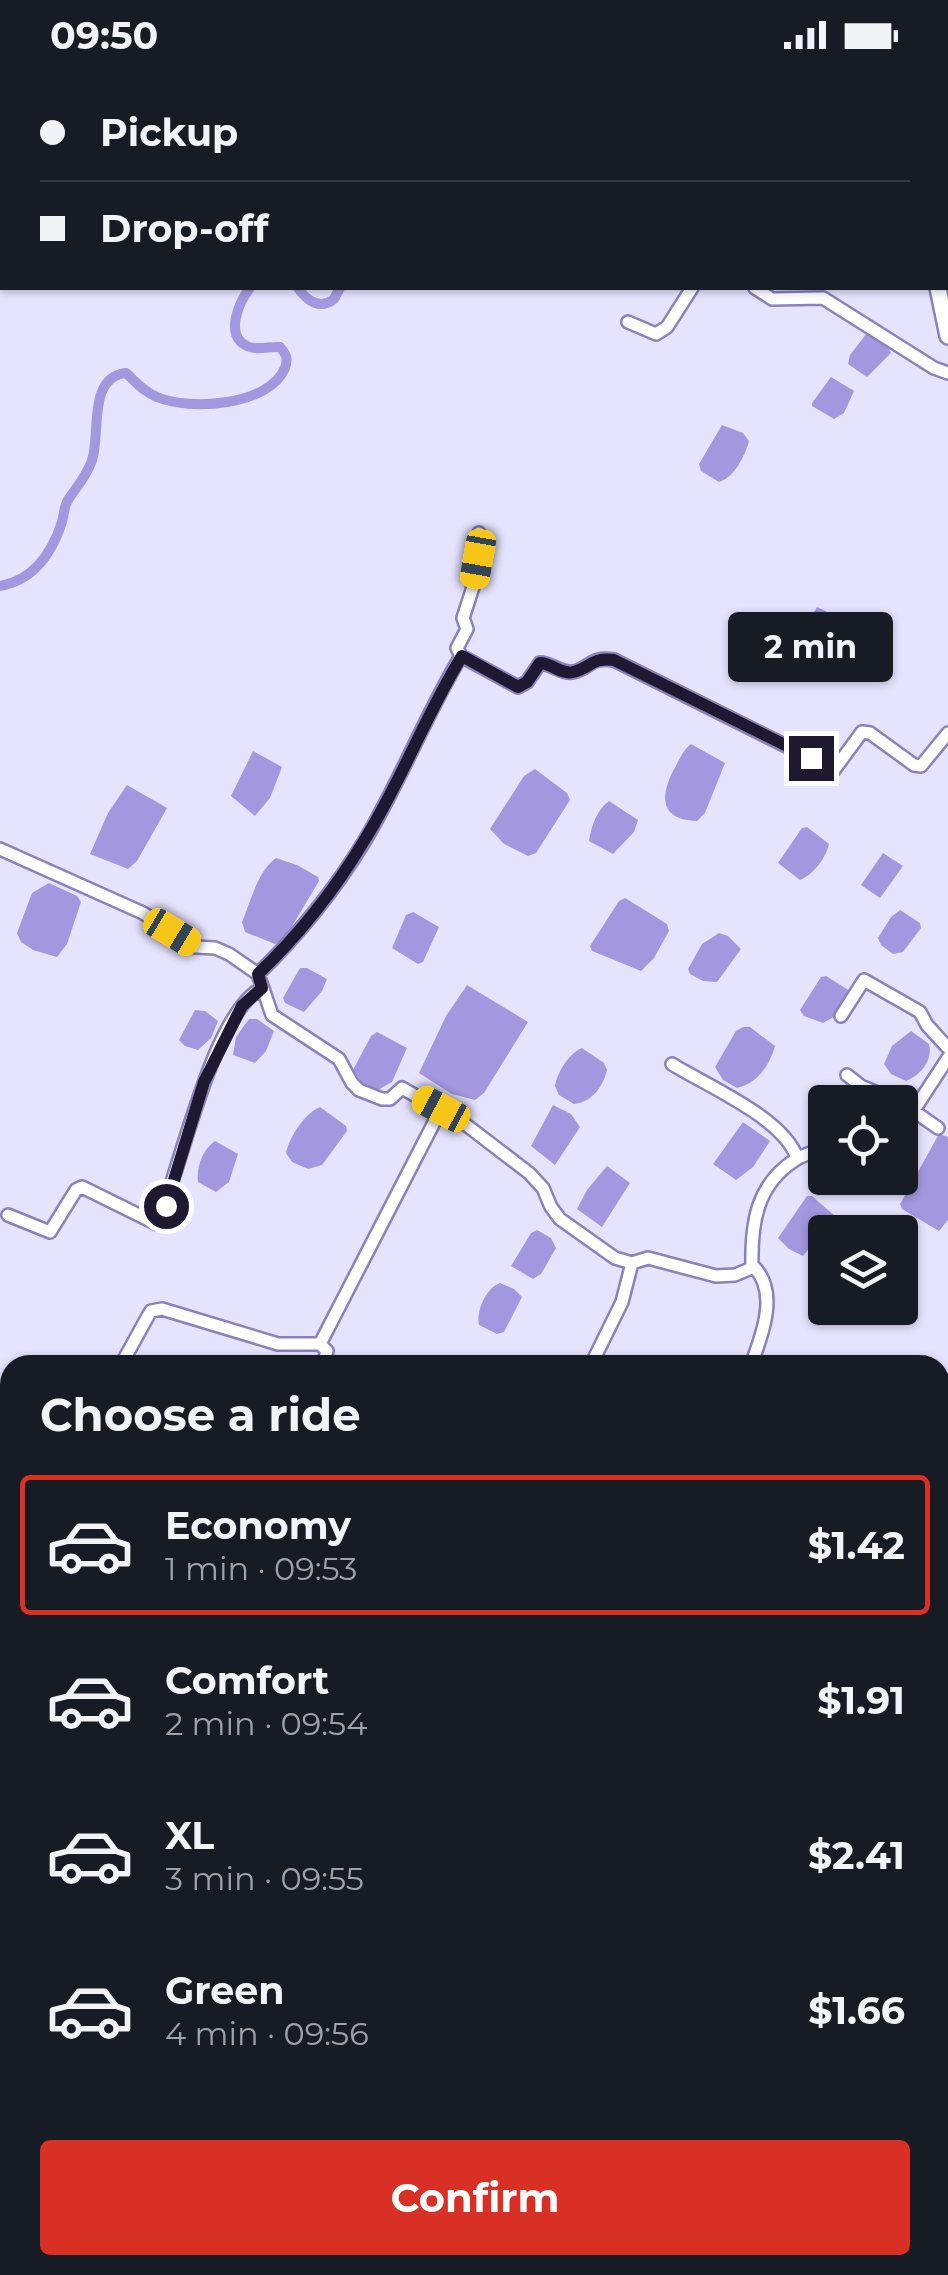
<!DOCTYPE html>
<meta charset="utf-8">
<style>
:root{--surface:#171b24;--page:#20242c;--text:#f1f3f6;--muted:#9ea1a6;--line:#363941;--accent:#d93025}
body{margin:0;font-family:Montserrat,sans-serif;background:var(--page);color:var(--text);height:100vh;display:flex;flex-direction:column;font-size:38px;white-space:nowrap}
*{box-sizing:border-box;margin:0}
p{font-size:32px;color:var(--muted)}
.icon{flex:none;width:55px;height:55px;fill:none;stroke:currentColor;stroke-width:2;stroke-linecap:round;stroke-linejoin:round}
.map{position:relative;flex:1;overflow:hidden}
.details{position:absolute;left:0px;top:1285px;width:950px;height:920px;display:flex;flex-direction:column;background:var(--surface);border-radius:30px 30px 0 0;box-shadow:0 2px 8px #0004}
.details>*{flex:none}
.top-card{position:absolute;left:0px;top:0px;width:950px;height:220px;box-shadow:0 2px 8px #0004;display:grid;align-content:center;height:220px;padding:0 40px;background:var(--surface)}
.buttons{position:absolute;left:808px;top:1015px;display:grid;gap:20px}
.buttons a{display:grid;place-items:center;width:110px;height:110px;border-radius:10px;background:var(--surface);box-shadow:0 2px 8px #0004;font-size:50px}
.end{position:absolute;width:45px;height:45px;margin:-22px;border:12px solid #1e1931;background:#fff;box-shadow:0 0 0 5px #fff}
.from{border-radius:50%}
.bubble{position:absolute;height:70px;border-radius:10px;background:var(--surface);box-shadow:0 2px 8px #0004;font-size:32px;font-weight:700;line-height:70px;text-align:center}
.car{position:absolute;width:30px;height:60px;margin:-30px -15px;border-radius:12px;box-shadow:0 0 8px 2px #0007;background:linear-gradient(#f5c518 24%,#345 0 40%,#f5c518 0 76%,#345 0 86%,#f5c518 0)}
.top-card b{display:flex;align-items:center;gap:35px;height:95px;font-size:38px}
.top-card b+b{border-top:2px solid var(--line)}
.top-card i{width:25px;height:25px;background:var(--text)}
ul{padding:0;list-style:none}
li{display:flex;align-items:center;gap:30px;height:140px;margin:0 20px 15px;padding:0 20px;border:5px solid transparent;border-radius:10px}
li div{flex:1}
li b{display:block;font-size:38px}
li em{font-style:normal;font-weight:700}
li.active{border-color:var(--accent)}
li>.icon{width:90px;height:90px;stroke-width:1.5}
h2{padding:0 40px;font-size:45px;line-height:120px}
.action{display:flex;gap:20px;margin-top:auto;padding:20px 40px}
.action a{flex:1;height:115px;border-radius:10px;background:var(--accent);color:#fff;font-size:40px;font-weight:700;line-height:115px;text-align:center}
.status{display:flex;justify-content:space-between;align-items:center;height:70px;padding:0 50px;background:var(--surface);direction:ltr}
.status svg{height:28px;fill:currentColor}
.map>svg:first-child{display:block}
.water{fill:#a398e0}
.lines{fill:none;stroke-linecap:round;stroke-linejoin:round}
.canal{stroke:#a398e0;stroke-width:10}
.street-casing{stroke:#8a81be;stroke-width:16}
.secondary-casing{stroke:#8a81be;stroke-width:20}
.street{stroke:#fff;stroke-width:11}
.secondary{stroke:#fff;stroke-width:15}
.route{stroke:#1e1931;stroke-width:12}
</style>
<div class="status"><b>09:50</b><svg viewBox="0 0 49 12"><path d="M0 12V9h3v3zM5 12V6h3v6zM10 12V3h3v9zM15 12V0h3v12zM26 1h20v11H26zM47 4h2v5h-2z"/></svg></div>
<div class="map">
<svg width="948" height="2205" viewBox="0 0 948 2205">
<rect width="100%" height="100%" fill="#e6e3fe"/>
<!-- water -->
<path class="water" d="M 867,263 L 887,275 L 891,283 L 867,307 L 848,294 L 850,285 Z
M 831,307 L 854,321 L 844,343 L 834,349 L 812,336 L 812,333 Z
M 722,355 L 743,363 L 749,371 C 745,386 734,408 719,412 L 701,401 L 699,394 Z
M 817,537 L 836,546 L 837,551 L 815,586 L 797,576 L 796,571 Z
M 691,674 L 725,693 L 705,743 L 697,751 C 660,750 660,727 673,701 C 679,691 682,681 691,674 Z
M 253,681 L 282,697 L 270,728 L 255,746 L 231,726 Z
M 535,699 L 567,723 L 570,730 L 536,783 L 528,786 L 504,774 L 490,759 L 524,706 Z
M 127,715 L 167,738 L 137,791 L 128,799 L 90,784 L 108,743 Z
M 609,731 L 638,750 L 634,762 L 613,784 L 589,771 C 591,757 597,739 609,731 Z
M 807,757 L 829,774 C 826,788 813,805 800,810 L 778,793 L 802,758 Z
M 883,783 L 903,796 L 880,828 L 861,815 Z
M 276,788 L 297,795 L 318,807 L 319,811 L 285,868 L 275,874 L 245,862 L 242,852 C 251,831 257,802 276,788 Z
M 49,813 L 77,826 L 81,832 L 67,874 L 57,887 L 33,880 L 21,872 L 17,863 L 32,823 Z
M 625,828 L 667,854 L 669,861 L 654,888 L 641,901 L 592,881 L 590,876 L 619,831 Z
M 900,840 L 920,853 L 921,858 L 903,882 L 893,884 L 881,875 L 878,868 L 891,847 Z
M 413,842 L 439,857 L 423,892 L 418,894 L 392,878 L 406,845 Z
M 719,863 L 728,866 L 741,879 L 717,912 L 703,911 L 690,904 L 688,899 L 702,874 Z
M 300,898 L 307,898 L 327,909 L 322,921 L 304,942 L 285,933 L 283,928 Z
M 826,906 L 850,921 L 837,945 L 823,953 L 804,946 L 800,940 L 821,907 Z
M 467,915 L 528,952 L 484,1023 L 475,1030 L 452,1024 L 419,1003 L 446,946 Z
M 195,940 L 205,941 L 218,951 L 211,968 L 198,980 L 185,976 L 179,970 Z
M 249,949 L 257,949 L 274,961 L 266,981 L 255,993 L 233,985 L 236,967 Z
M 743,957 L 750,957 L 775,976 C 770,995 757,1014 737,1018 L 723,1010 L 715,997 L 736,961 Z
M 911,961 L 929,974 C 933,990 921,1005 906,1011 L 891,1004 L 884,994 L 892,976 Z
M 377,962 L 407,978 L 392,1012 L 378,1020 L 362,1013 L 353,1000 L 371,966 Z
M 582,978 L 604,993 L 607,1000 C 603,1017 592,1032 574,1034 L 559,1025 L 555,1016 C 557,1003 569,983 582,978 Z
M 553,1035 L 571,1044 L 580,1057 L 555,1095 L 531,1076 Z
M 320,1037 L 346,1056 L 347,1061 L 322,1095 L 308,1099 L 292,1092 L 286,1083 C 290,1066 304,1044 320,1037 Z
M 743,1052 L 770,1071 L 753,1097 L 736,1110 L 713,1094 Z
M 939,1064 L 948,1067 L 948,1150 L 939,1161 L 902,1139 L 900,1134 Z
M 215,1071 L 238,1084 L 229,1112 L 216,1122 L 198,1112 C 196,1097 203,1079 215,1071 Z
M 607,1096 L 630,1113 L 602,1157 L 577,1139 L 587,1120 Z
M 807,1126 L 812,1126 L 835,1146 L 803,1186 L 789,1179 L 778,1168 Z
M 537,1160 L 551,1168 L 556,1178 L 541,1204 L 533,1209 L 511,1196 L 531,1163 Z
M 500,1213 L 514,1219 L 522,1227 L 504,1262 L 497,1264 L 479,1255 C 476,1241 486,1218 500,1213 Z"/>
<g class="lines">
<!-- canal -->
<path class="canal" d="M 272,0 L 273,2
M 298,218 C 307,231 320,240 334,229 L 340,218
M 0,516 C 34,510 52,483 62,452 C 64,445 64,436 68,430 C 77,416 87,406 92,390 C 101,365 87,307 126,303 C 136,312 144,322 157,327 C 190,341 269,336 285,298 C 288,289 287,285 280,277 C 270,276 256,281 247,276 C 224,266 239,232 250,218"/>
<defs>
<path id="street" d="M 108,0 L 113,2
M 392,0 L 398,2
M 316,2 L 325,0
M 755,218 L 772,229 L 823,228 L 934,298 L 948,303
M 628,252 L 656,264 L 667,257 L 692,218
M 461,586 L 457,578 L 467,559 L 463,548 L 474,514 L 479,463
M 0,779 L 143,843 L 196,877 L 215,878 L 229,884 L 258,904 L 272,945 L 339,989 L 352,1013 L 359,1020 L 382,1029 L 390,1029 L 402,1018 L 465,1054 L 529,1103 L 543,1118 L 551,1137 L 560,1149 L 615,1188 L 632,1193 L 648,1188 L 716,1206 L 735,1205 L 754,1197 C 779,1222 762,1266 751,1295
M 258,904 C 299,864 334,821 364,772 C 400,712 425,646 461,586 L 518,617 L 527,612 L 540,593 C 551,593 562,604 573,602 C 591,598 590,586 614,590 L 834,700 L 862,662 L 870,663 L 914,695 L 921,696 L 948,663
M 841,946 L 864,910 L 920,942 L 927,955 L 948,978
M 672,994 C 707,1016 784,1048 797,1088
M 847,1005 L 861,1016 L 899,1032
M 908,1037 L 938,1058
M 914,1040 L 948,988
M 8,1145 L 50,1162 L 76,1120 L 82,1117 L 157,1154 C 180,1103 212,943 262,918
M 752,1197 C 751,1154 756,1115 795,1090 C 804,1084 816,1082 825,1077
M 320,1274 L 441,1039
M 121,1295 L 148,1246 L 151,1241 L 162,1239 L 278,1274 L 320,1274 L 327,1281 L 323,1295
M 591,1295 L 622,1232 L 632,1193
M 940,1383 L 948,1386
M 0,1409 L 10,1416
M 0,1521 L 10,1508
M 940,1580 L 948,1569
M 0,1585 L 10,1590
M 940,1673 L 948,1679
M 940,1722 L 948,1708
M 0,1980 L 10,1987
M 0,2020 L 8,2026"/>
<path id="secondary" d="M 876,0 L 877,2
M 938,218 L 948,266"/>
</defs>
<!-- street casing -->
<use href="#street" class="street-casing"/>
<!-- secondary casing -->
<use href="#secondary" class="secondary-casing"/>
<!-- street -->
<use href="#street" class="street"/>
<!-- secondary -->
<use href="#secondary" class="secondary"/>
</g>
<g class="lines">
<!-- route -->
<path class="route" d="M 166,1136 L 204,1012 L 242,936 L 262,918 L 258,904 C 300,864 334,821 364,771 C 401,712 425,646 462,586 L 518,617 L 527,612 L 540,593 C 551,593 562,605 573,602 C 591,598 591,587 614,590 L 811,688"/>
</g>
</svg>
<div class="buttons">
<a><svg class="icon" aria-label="locate" viewBox="0 0 24 24"><circle cx="12" cy="12" r="6"/><path d="M12 2v4M12 18v4M2 12h4M18 12h4"/></svg></a>
<a><svg class="icon" aria-label="layers" viewBox="0 0 24 24"><path d="M12 4l9 5-9 5-9-5zM3 14l9 5 9-5"/></svg></a>
</div>
<i class="end from" style="left:166px;top:1136px"></i>
<i class="end" style="left:811px;top:688px"></i>
<div class="bubble" style="left:728px;top:542px;width:165px">2 min</div>
<i class="car" style="left:478px;top:489px;rotate:190deg"></i>
<i class="car" style="left:172px;top:862px;rotate:121deg"></i>
<i class="car" style="left:441px;top:1039px;rotate:298deg"></i>
<div class="top-card">
<b><i class="from"></i>Pickup</b>
<b><i></i>Drop-off</b>
</div>
<section class="details">
<h2>Choose a ride</h2>
<ul>
<li class="active"><svg class="icon" aria-label="car" viewBox="0 0 24 24"><path d="M5 17H2v-5l4-1 3-4h7l3 4 3 1v5h-3M9 17h6M6 11h13"/><circle cx="7" cy="17" r="2"/><circle cx="17" cy="17" r="2"/></svg><div><b>Economy</b><p>1 min · 09:53</p></div><em>$1.42</em></li>
<li><svg class="icon" aria-label="car" viewBox="0 0 24 24"><path d="M5 17H2v-5l4-1 3-4h7l3 4 3 1v5h-3M9 17h6M6 11h13"/><circle cx="7" cy="17" r="2"/><circle cx="17" cy="17" r="2"/></svg><div><b>Comfort</b><p>2 min · 09:54</p></div><em>$1.91</em></li>
<li><svg class="icon" aria-label="car" viewBox="0 0 24 24"><path d="M5 17H2v-5l4-1 3-4h7l3 4 3 1v5h-3M9 17h6M6 11h13"/><circle cx="7" cy="17" r="2"/><circle cx="17" cy="17" r="2"/></svg><div><b>XL</b><p>3 min · 09:55</p></div><em>$2.41</em></li>
<li><svg class="icon" aria-label="car" viewBox="0 0 24 24"><path d="M5 17H2v-5l4-1 3-4h7l3 4 3 1v5h-3M9 17h6M6 11h13"/><circle cx="7" cy="17" r="2"/><circle cx="17" cy="17" r="2"/></svg><div><b>Green</b><p>4 min · 09:56</p></div><em>$1.66</em></li>
</ul>
<div class="action"><a>Confirm</a></div>
</section>
</div>
